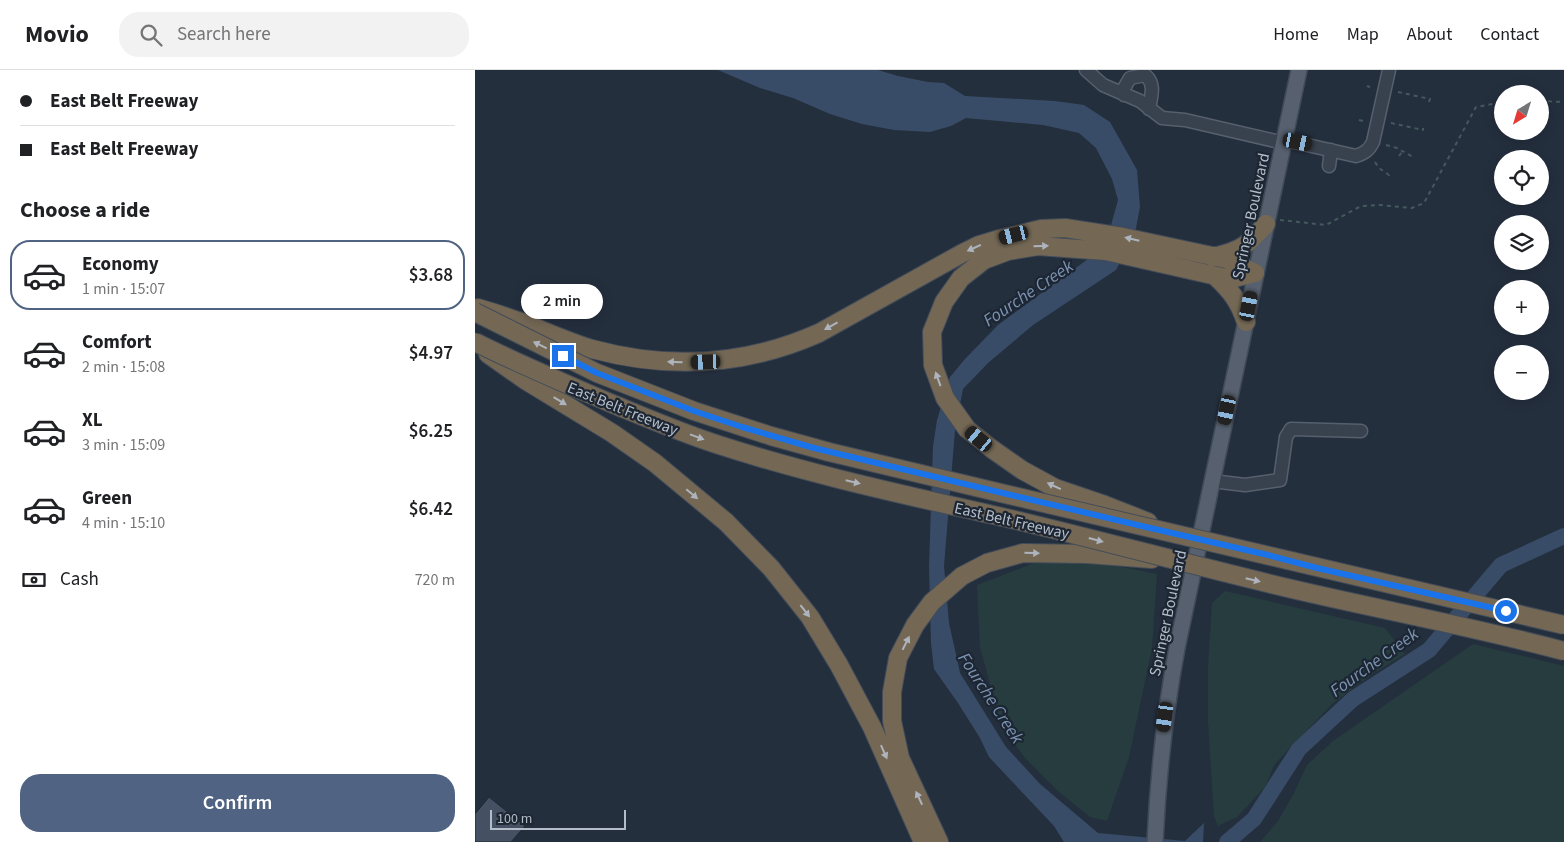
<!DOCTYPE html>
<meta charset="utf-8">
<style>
:root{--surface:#fff;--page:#f2f2f2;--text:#202124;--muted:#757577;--line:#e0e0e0;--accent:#506383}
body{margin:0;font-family:"Source Sans 3",sans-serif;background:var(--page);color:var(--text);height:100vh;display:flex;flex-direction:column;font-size:19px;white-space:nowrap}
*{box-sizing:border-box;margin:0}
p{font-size:16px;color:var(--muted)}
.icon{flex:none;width:28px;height:28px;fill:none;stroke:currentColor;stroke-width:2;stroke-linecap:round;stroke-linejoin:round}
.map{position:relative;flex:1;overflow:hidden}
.details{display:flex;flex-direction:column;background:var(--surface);width:475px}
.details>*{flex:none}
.hud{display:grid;align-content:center;height:110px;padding:0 20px;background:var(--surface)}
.needle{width:32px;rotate:218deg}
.buttons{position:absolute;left:1019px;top:15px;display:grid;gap:10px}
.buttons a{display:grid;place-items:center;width:55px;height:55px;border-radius:50%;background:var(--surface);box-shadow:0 2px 12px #0003;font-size:25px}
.scale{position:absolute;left:15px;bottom:12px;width:136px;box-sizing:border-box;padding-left:5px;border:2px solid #b4bcc9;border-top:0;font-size:14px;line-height:18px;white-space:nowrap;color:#b4bcc9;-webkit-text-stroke:4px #1d2633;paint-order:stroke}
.end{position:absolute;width:22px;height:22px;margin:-11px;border:6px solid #1a73e8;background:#fff;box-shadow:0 0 0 2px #fff}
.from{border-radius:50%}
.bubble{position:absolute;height:35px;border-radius:18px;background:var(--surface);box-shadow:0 2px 12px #0003;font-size:16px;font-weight:600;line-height:35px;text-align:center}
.car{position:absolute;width:15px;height:30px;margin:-15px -8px;border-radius:6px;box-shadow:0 0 4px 1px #0007;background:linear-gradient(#222 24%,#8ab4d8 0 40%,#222 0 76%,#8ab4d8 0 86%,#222 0)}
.hud b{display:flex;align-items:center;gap:18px;height:48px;font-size:19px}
.hud b+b{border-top:1px solid var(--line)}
.hud i{width:12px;height:12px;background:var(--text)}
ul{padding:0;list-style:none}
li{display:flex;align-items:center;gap:15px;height:70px;margin:0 10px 8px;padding:0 10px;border:2px solid transparent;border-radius:20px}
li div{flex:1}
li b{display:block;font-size:19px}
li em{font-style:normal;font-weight:600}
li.current{border-color:var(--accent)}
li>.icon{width:45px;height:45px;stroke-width:1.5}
h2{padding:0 20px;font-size:22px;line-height:60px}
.pay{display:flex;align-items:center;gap:12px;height:55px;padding:0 20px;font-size:19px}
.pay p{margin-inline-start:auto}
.primary-button{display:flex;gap:10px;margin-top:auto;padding:10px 20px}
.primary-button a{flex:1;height:58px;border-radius:20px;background:var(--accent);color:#fff;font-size:20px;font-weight:600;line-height:58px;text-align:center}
header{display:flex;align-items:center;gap:30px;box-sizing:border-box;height:70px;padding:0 25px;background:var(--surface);border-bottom:1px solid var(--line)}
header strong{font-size:24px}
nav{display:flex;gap:28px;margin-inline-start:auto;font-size:18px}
.search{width:350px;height:45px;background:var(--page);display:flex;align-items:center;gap:12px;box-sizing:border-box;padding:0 18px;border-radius:20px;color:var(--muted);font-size:19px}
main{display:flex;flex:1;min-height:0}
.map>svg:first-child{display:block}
.green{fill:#263c3f}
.water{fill:#394c67}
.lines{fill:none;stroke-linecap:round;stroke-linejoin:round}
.river{stroke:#394c67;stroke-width:16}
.building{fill:#455162;stroke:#1f2835}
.minor-casing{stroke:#565f6c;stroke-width:15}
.major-casing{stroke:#414a57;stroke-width:18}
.highway-casing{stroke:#434c59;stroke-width:20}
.path{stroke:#44595c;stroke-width:2;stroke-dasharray:4 4;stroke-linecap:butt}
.minor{stroke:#38414e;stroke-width:12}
.major{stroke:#56606e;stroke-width:15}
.highway{stroke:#746855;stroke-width:18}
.highway-bridge-casing{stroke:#434c59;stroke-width:20;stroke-linecap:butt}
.highway-bridge{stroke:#746855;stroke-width:18}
.oneway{fill:#aeb4bd}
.route{stroke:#1a73e8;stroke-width:6}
.labels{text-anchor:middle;stroke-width:4.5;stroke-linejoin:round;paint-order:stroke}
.street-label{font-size:16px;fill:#b4bcc9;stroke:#1d2633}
.water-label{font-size:18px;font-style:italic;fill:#7c92b1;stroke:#1d2633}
</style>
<header>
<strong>Movio</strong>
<div class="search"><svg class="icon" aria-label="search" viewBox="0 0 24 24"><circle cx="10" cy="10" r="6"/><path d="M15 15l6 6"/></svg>Search here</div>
<nav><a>Home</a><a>Map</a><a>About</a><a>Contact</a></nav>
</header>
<main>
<section class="details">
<div class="hud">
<b><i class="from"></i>East Belt Freeway</b>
<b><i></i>East Belt Freeway</b>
</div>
<h2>Choose a ride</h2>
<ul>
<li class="current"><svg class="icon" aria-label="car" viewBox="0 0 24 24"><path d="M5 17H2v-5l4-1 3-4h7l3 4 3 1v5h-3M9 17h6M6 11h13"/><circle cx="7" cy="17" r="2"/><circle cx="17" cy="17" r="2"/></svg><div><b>Economy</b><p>1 min · 15:07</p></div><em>$3.68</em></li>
<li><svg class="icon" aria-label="car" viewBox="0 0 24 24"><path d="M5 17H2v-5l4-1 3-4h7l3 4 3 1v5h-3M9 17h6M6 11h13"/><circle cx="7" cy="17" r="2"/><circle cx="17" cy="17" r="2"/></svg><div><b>Comfort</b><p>2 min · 15:08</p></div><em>$4.97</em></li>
<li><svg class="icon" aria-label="car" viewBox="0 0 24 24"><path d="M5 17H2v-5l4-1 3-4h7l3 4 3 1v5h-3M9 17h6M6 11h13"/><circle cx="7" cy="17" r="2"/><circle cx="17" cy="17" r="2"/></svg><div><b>XL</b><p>3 min · 15:09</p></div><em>$6.25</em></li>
<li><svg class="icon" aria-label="car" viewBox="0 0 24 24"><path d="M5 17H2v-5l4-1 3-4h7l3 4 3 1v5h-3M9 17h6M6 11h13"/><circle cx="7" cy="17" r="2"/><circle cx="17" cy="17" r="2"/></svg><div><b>Green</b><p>4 min · 15:10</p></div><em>$6.42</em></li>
</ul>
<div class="pay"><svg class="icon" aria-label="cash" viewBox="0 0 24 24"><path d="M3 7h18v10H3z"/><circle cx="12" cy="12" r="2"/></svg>Cash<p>720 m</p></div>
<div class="primary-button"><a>Confirm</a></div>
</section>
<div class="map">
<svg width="1089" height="772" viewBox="0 0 1089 772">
<rect width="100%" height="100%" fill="#242f3e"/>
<!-- green -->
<path class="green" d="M 570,489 L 627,493 L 682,504 L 677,578 L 654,687 L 632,751 L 615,747 L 583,721 L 550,688 L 526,655 L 505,577 L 502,515 Z
M 750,521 L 910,558 L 930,584 L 896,605 L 857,634 L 799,695 L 791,716 L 762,747 L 743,756 L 739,746 L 733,652 L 733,596 L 737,533 Z
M 998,574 L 1089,596 L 1089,772 L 785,772 L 803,751 L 819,723 L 832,695 L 858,671 Z"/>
<!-- water -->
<path class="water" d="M 243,0 L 403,0 L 423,6 L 453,12 L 469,13 L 490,26 L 580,31 L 609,35 L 635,52 L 662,100 L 665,137 L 660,163 L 641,200 L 558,255 L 513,293 L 488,319 L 480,360 L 469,496 L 474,553 L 485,603 L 531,677 L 565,714 L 623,763 L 710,771 L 729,753 L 728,772 L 589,772 L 579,756 L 514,687 L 505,668 L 483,633 L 459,599 L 456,573 L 454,496 L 458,376 L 462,350 L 475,307 L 490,289 L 523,255 L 613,189 L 635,159 L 643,130 L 637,109 L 621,78 L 604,63 L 568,55 L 491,48 L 476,56 L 455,62 L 419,60 L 387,54 L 355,44 L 318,28 L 285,18 Z"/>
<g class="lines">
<!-- river -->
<path class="river" d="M 752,772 L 779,749 L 824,679 L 878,629 L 954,580 L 1026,495 L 1089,466"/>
</g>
<!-- building -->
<path class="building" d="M 14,727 L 50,756 L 36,772 L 0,772 L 0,744 Z"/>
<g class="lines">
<defs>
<path id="minor" d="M 611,0 L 628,15 L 665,31 L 687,48 L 710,50 L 809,73
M 649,25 L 648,20 L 655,8 L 670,5 C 681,14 676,26 674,39
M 810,70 L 881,86 C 890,83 894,80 898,72 L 914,0
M 854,96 L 856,80
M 737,411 L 770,415 L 805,410 L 811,367 L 816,359 L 886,361"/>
<path id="major" d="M 680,772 C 683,706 690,642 702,578 L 824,0"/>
<path id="highway" d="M 738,187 C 768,180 771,176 791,154
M 740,206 C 756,221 764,231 771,252
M 3,238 C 17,242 32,247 46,252 C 70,261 93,272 117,279 C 195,300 270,296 344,263 L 486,184 L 504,175 L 524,169 L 566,159 L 590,158 L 648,167 L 751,189 L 780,203
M 13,284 L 50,310 L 137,363 L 180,393 L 251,452 L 296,498 L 335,547 L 364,595 L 397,657 L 448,772
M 673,452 L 630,435 L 580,418 L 547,400 L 517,379 L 492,359 L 470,328 L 458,295 L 457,262 L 469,232 L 486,208 L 509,190 L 533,181 L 563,176 L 631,181 L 755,209 L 780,203
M 464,772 L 425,688 L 417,651 L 417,622 L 423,588 L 440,555 L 457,532 L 487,506 L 512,493 L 548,483 L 612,484 L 677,489"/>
</defs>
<!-- minor casing -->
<use href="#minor" class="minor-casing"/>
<!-- major casing -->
<use href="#major" class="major-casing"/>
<!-- highway casing -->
<use href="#highway" class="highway-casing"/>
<!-- path -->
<path class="path" d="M 892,16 L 895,17
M 923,22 L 955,29 L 954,32
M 1065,31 L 1089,32
M 884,50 L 888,51
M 916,53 L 948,60 L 948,58
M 911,75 L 922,78 L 938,87
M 924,86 L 927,82
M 900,92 L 904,98 L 914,105 L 915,104
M 805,150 L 851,155 L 886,136 L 905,135 L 937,138 L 949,133 L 1001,37 L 1028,32"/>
<!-- minor -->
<use href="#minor" class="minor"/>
<!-- major -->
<use href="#major" class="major"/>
<!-- highway -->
<use href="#highway" class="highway"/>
<defs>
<path id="highway-bridge" d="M 0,242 L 122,303 L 219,341 L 296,366 L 354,382 L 530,424 L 1089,555
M 0,272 C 46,295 93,315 140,335 C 174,349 207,363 241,374 C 339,406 440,427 540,450 C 632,472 724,497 817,519 C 907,540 999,557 1089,581"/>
</defs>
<!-- highway-bridge casing -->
<use href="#highway-bridge" class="highway-bridge-casing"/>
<!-- highway-bridge -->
<use href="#highway-bridge" class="highway-bridge"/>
</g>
<!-- one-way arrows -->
<defs><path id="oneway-solid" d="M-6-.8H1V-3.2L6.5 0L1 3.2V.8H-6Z" transform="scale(1.25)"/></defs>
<g class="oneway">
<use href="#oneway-solid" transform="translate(657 169) rotate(-167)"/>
<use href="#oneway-solid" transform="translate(566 176) rotate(-2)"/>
<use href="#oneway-solid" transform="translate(499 178) rotate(156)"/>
<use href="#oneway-solid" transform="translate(356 256) rotate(151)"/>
<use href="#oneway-solid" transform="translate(65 275) rotate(-154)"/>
<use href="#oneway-solid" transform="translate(200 292) rotate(-178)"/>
<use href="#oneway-solid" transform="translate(463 309) rotate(-110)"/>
<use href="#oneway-solid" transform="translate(85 331) rotate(31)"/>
<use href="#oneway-solid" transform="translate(222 367) rotate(20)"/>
<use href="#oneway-solid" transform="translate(378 412) rotate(13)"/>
<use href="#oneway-solid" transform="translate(579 416) rotate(-155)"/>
<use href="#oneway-solid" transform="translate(217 424) rotate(40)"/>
<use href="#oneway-solid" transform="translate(621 470) rotate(15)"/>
<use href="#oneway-solid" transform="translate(557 483) rotate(1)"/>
<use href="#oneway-solid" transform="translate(778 510) rotate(13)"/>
<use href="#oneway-solid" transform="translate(330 541) rotate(52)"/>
<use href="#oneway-solid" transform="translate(431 573) rotate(-63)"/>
<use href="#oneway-solid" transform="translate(409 682) rotate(66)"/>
<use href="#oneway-solid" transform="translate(444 728) rotate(-115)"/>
</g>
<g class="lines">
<!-- route -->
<path class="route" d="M 88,286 L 122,303 L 219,341 L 267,357 L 339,378 L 671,457 L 793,485 L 842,498 L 1031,541"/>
</g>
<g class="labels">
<!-- street labels -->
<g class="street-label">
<text transform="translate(775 146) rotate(-78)" y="6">Springer Boulevard</text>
<text transform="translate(148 338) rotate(22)" y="6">East Belt Freeway</text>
<text transform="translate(537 450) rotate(13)" y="6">East Belt Freeway</text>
<text transform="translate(692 543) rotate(-78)" y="6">Springer Boulevard</text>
</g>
<!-- water labels -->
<g class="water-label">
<text transform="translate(553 223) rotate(-34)" y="6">Fourche Creek</text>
<text transform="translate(899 592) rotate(-36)" y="6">Fourche Creek</text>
<text transform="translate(516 628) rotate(57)" y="6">Fourche Creek</text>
</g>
</g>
</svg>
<div class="buttons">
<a><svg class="needle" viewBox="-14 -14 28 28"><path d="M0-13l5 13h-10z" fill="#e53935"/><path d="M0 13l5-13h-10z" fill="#757577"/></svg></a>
<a><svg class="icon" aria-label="locate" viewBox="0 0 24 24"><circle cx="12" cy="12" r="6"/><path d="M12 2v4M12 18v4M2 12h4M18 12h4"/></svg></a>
<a><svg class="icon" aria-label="layers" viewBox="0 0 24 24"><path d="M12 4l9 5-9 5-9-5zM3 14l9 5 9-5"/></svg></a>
<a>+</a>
<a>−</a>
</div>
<div class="scale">100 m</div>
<i class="end from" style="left:1031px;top:541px"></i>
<i class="end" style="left:88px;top:286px"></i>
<div class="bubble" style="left:46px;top:214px;width:82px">2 min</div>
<i class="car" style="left:823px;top:72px;rotate:102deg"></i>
<i class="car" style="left:539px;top:165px;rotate:256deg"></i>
<i class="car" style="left:774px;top:236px;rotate:11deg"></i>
<i class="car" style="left:231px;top:292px;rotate:268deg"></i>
<i class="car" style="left:752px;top:340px;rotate:192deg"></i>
<i class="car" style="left:504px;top:369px;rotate:310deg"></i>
<i class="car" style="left:690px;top:647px;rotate:188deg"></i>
</div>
</main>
